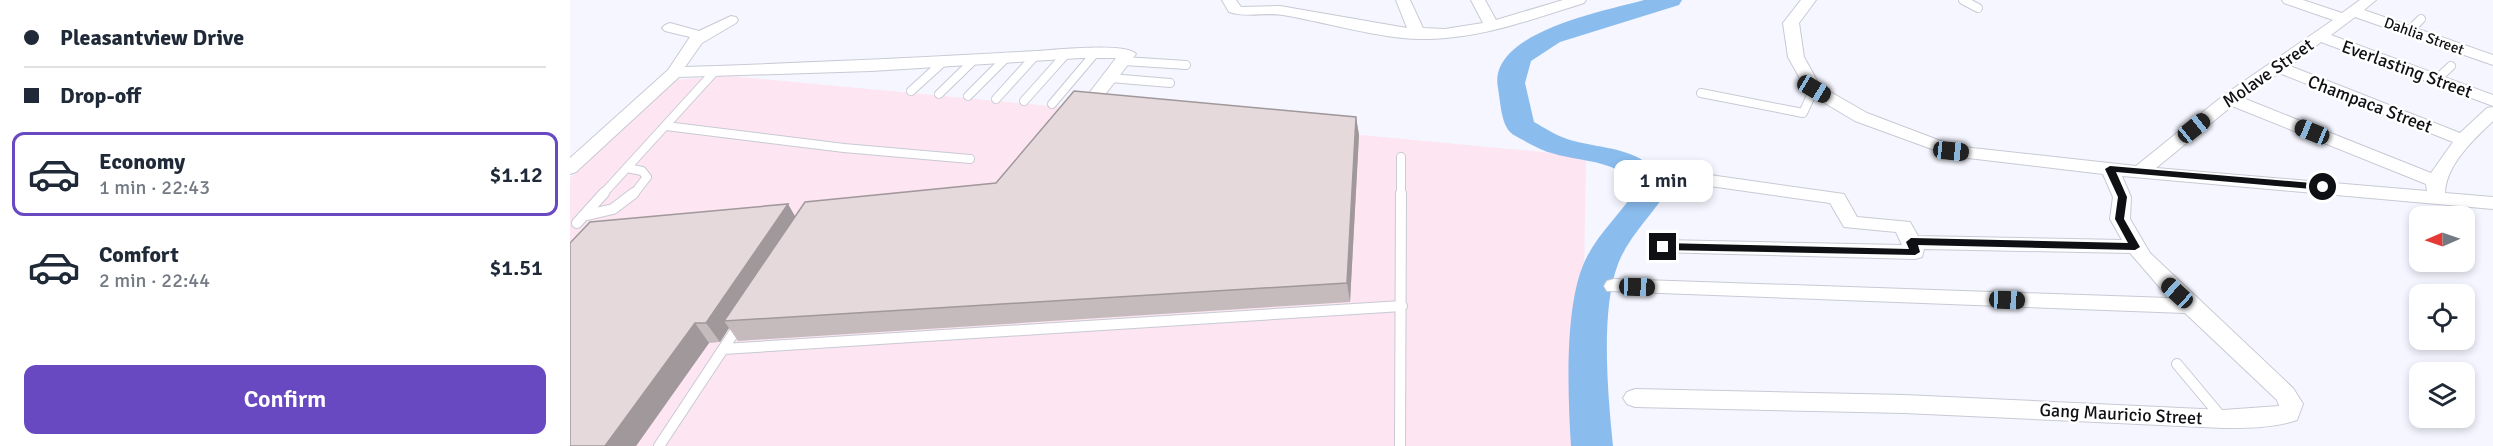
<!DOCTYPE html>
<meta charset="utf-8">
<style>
:root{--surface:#fff;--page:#f6f6f7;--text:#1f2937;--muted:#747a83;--line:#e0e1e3;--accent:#6949c2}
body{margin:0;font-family:Signika,sans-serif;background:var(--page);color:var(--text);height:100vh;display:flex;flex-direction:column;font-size:22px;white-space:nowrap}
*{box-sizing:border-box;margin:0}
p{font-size:20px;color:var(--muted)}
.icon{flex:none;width:33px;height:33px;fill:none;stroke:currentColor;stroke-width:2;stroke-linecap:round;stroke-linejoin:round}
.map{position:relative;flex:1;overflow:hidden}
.panel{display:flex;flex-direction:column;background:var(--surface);width:570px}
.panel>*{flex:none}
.top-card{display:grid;align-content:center;height:132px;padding:0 24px;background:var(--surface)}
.needle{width:39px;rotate:268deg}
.fabs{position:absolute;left:1839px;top:206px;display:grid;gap:12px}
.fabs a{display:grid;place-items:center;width:66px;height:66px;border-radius:12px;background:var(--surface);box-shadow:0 3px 9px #0003;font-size:30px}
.end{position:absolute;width:27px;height:27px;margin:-14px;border:8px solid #0f1013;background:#fff;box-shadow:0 0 0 3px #fff}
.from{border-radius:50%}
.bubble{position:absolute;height:42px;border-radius:12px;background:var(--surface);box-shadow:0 3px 9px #0003;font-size:20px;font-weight:600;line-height:42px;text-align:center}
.car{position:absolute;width:18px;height:36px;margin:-18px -9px;border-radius:8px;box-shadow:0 0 4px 2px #0007;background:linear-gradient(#222 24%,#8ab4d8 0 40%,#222 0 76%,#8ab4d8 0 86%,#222 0)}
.top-card b{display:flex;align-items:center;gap:21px;height:57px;font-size:22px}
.top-card b+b{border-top:2px solid var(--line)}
.top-card i{width:15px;height:15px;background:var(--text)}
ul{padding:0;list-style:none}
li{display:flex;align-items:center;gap:18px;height:84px;margin:0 12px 9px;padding:0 12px;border:3px solid transparent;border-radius:12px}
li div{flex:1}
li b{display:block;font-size:22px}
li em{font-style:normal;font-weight:600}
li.current{border-color:var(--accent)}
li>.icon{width:54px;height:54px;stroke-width:1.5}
.button{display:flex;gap:12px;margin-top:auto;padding:12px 24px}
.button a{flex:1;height:69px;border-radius:12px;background:var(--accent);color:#fff;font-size:24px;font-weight:600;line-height:69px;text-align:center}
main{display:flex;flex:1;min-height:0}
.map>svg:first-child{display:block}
.industrial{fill:#fde5f1}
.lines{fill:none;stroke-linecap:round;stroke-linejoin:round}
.river{fill:#8abced;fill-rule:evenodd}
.lane-far1-casing{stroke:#c8cad4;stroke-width:10}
.lane-casing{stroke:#c8cad4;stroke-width:12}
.street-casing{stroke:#c8cad4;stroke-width:2}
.lane-far1{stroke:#fff;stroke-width:8}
.lane{stroke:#fff;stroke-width:10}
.street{fill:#fff;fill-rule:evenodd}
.wall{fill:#c5bbbd}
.shaded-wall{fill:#a0989a}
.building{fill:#e5d9dc;stroke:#a0989a;stroke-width:1.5}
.route{fill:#0f1013}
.labels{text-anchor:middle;stroke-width:5;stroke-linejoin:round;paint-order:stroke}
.far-street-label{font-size:15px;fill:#0f1013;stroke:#fff}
.street-label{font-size:18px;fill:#0f1013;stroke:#fff}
</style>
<main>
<section class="panel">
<div class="top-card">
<b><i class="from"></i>Pleasantview Drive</b>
<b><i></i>Drop-off</b>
</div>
<ul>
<li class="current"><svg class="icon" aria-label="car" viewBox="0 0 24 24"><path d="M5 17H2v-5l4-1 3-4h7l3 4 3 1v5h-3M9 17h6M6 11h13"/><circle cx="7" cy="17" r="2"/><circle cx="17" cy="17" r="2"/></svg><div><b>Economy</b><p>1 min · 22:43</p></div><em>$1.12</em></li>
<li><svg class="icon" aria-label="car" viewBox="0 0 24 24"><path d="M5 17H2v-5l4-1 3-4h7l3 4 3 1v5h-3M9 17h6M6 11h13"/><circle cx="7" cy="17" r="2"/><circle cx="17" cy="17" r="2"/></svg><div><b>Comfort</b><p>2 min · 22:44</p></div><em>$1.51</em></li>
</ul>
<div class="button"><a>Confirm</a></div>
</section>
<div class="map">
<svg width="1923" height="446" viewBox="0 0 1923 446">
<rect width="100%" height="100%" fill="#f5f6ff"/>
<!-- industrial -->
<path class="industrial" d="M 160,76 L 1016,156 L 1013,330 L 1003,446 L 0,446 L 0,178 L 103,80 Z"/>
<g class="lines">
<!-- river -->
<path class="river" d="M 1074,0 L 1112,0 L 1109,5 L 990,42 L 961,61 L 955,83 L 964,122 C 975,128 985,135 997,139 C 1040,152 1072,144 1099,188 C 1084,213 1058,237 1048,264 C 1030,311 1038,396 1043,446 L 1001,446 C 998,396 994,309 1014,263 C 1026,235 1051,214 1067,188 C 1051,160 1012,162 985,154 C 973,151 962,145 951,139 C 946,136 940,134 937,128 C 931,118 930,100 928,88 C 917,32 1036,11 1074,0 Z"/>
<defs>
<path id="lane-far1" d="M 1393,0 L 1408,8
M 1839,31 L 1851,19
M 554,61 L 616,65
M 540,78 L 600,83
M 1866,80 L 1881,66
M 341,91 L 373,62
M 1131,93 L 1233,113 L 1244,89
M 369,94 L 405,59
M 398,96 L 437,57
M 426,99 L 466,55
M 454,101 L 496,54
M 482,104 L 526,52
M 96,126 L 274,148 L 400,159
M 57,168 L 72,171 L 77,177 L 63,195
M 32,195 L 146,70
M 831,195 L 831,157"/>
<path id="lane" d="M 13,216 L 43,209 L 64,193
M 7,223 L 34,193
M 153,349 L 832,306
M 1607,364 L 1653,419
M 89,446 L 169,325
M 830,446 L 831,193"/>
<path id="street" d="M 652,0 L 666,0 L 671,7 L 710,6 L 837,28 L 826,0 L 840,0 L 853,28 L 875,29 L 913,23 L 901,0 L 915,0 L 926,20 L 993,0 L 1016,0 L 1014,3 C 969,17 924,34 876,38 C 823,44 766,24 713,15 C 695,12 677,18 659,12 Z
M 1231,0 L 1246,0 L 1229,23 L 1234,57 L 1250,86 L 1297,113 L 1384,146 L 1566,166 L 1654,95 L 1763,20 L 1714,3 L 1712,0 L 1733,0 L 1772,13 L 1790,0 L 1806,0 L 1794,10 L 1923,55 L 1923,65 L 1785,17 L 1761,35 L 1923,95 L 1923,106 L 1751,42 L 1720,66 L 1890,133 L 1917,108 L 1923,107 L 1923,121 C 1903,140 1876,165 1875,193 L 1923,197 L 1923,209 L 1552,176 L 1561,197 L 1560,219 L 1580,253 L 1723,388 L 1733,404 L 1727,420 C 1703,428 1679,428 1653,428 L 1334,413 L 1065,407 L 1057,404 L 1053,398 L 1057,392 L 1065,389 L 1334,395 L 1653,410 L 1709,406 L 1707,400 L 1615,313 L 1037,291 L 1034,286 L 1037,281 L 1044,279 L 1599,298 L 1560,253 L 1354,249 L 1352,257 L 1345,259 L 1086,252 L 1083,247 L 1086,242 L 1093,240 L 1332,245 L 1326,232 L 1274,227 L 1260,203 L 1126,184 L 1124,180 L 1126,176 L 1133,174 L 1274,194 L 1287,217 L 1340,222 L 1348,236 L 1552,240 L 1540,219 L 1543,197 L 1533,174 L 1381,156 L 1285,121 L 1238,93 L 1218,57 L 1213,23 ZM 1709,73 L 1883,142 L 1861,173 L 1673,98 ZM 1662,106 L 1856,184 L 1857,191 L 1586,168 Z
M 161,16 L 166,17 L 168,20 L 166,23 L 132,43 L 115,67 C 233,63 350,58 467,51 C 484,50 557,42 566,54 L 531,100 L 525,101 L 517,96 L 546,58 L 511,58 L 301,71 L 109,77 L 6,172 L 0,174 L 0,158 L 98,70 L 120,37 L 95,31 L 92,28 L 95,25 L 100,23 L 129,31 Z"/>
</defs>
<!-- lane-far1 casing -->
<use href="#lane-far1" class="lane-far1-casing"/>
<!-- lane casing -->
<use href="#lane" class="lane-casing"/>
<!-- street casing -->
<use href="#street" class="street-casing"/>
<!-- lane-far1 -->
<use href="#lane-far1" class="lane-far1"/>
<!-- lane -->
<use href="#lane" class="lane"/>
<!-- street -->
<use href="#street" class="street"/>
</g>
<!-- wall -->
<path class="wall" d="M 786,117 L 789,135 L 780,302 L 168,341 L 159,328 L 150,342 L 139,343 L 66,446 L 0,446 L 226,216 L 426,183 Z"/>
<!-- shaded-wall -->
<path class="shaded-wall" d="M 786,117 L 789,135 L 780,302 L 777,283 Z
M 218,204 L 229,223 L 154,321 L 159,328 L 150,342 L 136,323 Z
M 125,323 L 139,343 L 66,446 L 35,446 Z"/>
<!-- building -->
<path class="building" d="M 504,91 L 786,117 L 777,283 L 154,321 L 235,202 L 426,183 Z
M 218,204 L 136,323 L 125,323 L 35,446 L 0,446 L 0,243 L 20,222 Z"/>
<!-- route -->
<path class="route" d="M 1540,166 L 1753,184 L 1757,187 L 1753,190 L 1546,172 L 1557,197 L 1554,219 L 1570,247 L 1565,250 L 1348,245 L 1350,252 L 1345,255 L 1093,250 L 1088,247 L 1093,243 L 1339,249 L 1336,242 L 1341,238 L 1558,243 L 1545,219 L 1548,197 L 1535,169 Z"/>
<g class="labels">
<!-- far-street labels -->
<g class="far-street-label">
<text transform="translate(1854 36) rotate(20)" y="5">Dahlia Street</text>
</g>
<!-- street labels -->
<g class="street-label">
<text transform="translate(1837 69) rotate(20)" y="6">Everlasting Street</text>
<text transform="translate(1698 73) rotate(-35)" y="6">Molave Street</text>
<text transform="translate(1800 104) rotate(21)" y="6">Champaca Street</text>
<text transform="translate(1551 414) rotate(3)" y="6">Gang Mauricio Street</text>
</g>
</g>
</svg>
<div class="fabs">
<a><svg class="needle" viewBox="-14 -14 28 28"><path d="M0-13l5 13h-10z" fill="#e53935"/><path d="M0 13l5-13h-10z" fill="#747a83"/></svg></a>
<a><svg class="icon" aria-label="locate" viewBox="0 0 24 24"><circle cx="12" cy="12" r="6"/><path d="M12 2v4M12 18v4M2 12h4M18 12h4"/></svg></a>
<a><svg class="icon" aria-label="layers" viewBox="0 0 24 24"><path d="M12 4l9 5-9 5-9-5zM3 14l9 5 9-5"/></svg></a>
</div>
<i class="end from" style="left:1753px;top:187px"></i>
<i class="end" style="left:1093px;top:247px"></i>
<div class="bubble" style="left:1044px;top:160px;width:99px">1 min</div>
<i class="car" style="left:1244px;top:89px;rotate:121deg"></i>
<i class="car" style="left:1624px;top:128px;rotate:51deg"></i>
<i class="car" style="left:1742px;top:132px;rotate:292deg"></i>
<i class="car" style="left:1381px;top:151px;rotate:96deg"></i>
<i class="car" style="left:1067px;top:287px;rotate:92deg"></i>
<i class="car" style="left:1607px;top:293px;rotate:312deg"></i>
<i class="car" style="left:1437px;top:300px;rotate:92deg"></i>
</div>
</main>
